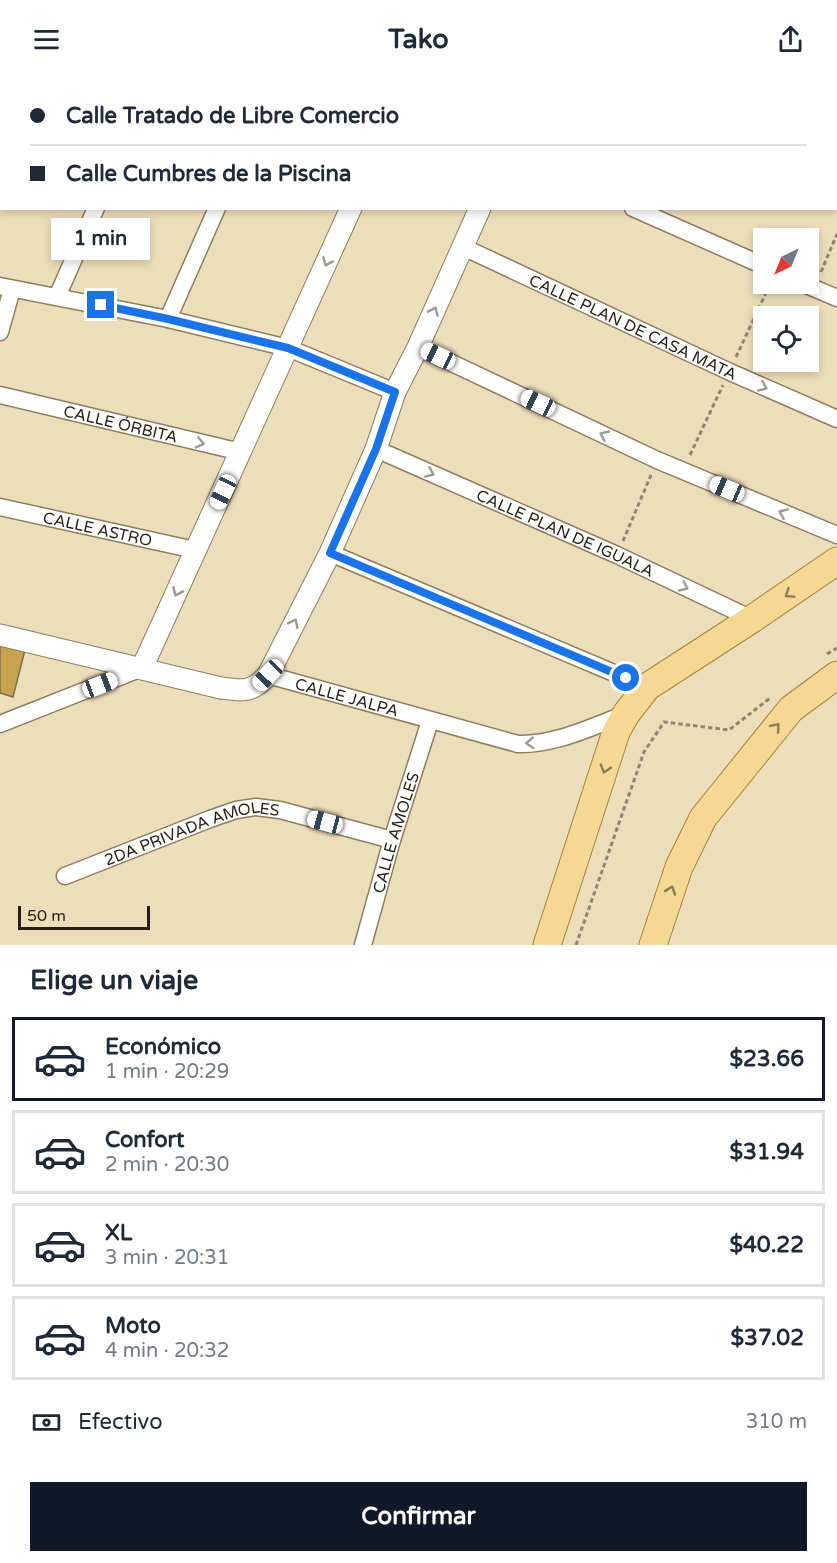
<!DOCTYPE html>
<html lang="es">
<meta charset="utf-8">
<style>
:root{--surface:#fff;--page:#f2f2f3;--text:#1f2937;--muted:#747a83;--line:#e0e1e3;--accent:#111827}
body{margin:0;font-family:"Varela Round",sans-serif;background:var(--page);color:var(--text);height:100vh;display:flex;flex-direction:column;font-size:22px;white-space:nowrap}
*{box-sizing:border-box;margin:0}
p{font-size:20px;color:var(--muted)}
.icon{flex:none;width:33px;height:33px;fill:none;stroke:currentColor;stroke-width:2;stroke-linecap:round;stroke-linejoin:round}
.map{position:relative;height:867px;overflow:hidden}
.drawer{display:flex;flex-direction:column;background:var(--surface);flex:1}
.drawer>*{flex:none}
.guide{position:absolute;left:0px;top:0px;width:837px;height:132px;box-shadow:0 3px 9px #0003;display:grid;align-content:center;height:132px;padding:0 30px;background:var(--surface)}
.needle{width:39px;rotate:223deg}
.fabs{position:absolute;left:753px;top:150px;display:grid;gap:12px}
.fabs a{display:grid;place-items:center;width:66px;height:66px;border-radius:0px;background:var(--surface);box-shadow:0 3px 9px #0003;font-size:30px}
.scale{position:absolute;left:18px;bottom:15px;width:132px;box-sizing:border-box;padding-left:6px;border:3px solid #251f12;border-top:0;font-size:16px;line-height:21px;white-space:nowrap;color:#251f12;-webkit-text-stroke:4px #eddebb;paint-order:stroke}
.end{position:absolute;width:27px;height:27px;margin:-14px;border:8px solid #1a73e8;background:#fff;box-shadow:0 0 0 3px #fff}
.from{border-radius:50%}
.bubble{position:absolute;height:42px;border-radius:0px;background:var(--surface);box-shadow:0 3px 9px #0003;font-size:20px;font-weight:700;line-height:42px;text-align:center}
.car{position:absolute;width:18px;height:36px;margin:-18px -9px;border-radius:8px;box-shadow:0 0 4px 2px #0007;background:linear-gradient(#fff 24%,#345 0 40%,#fff 0 76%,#345 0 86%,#fff 0)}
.guide b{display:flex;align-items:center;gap:21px;height:57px;font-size:22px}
.guide b+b{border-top:2px solid var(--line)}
.guide i{width:15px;height:15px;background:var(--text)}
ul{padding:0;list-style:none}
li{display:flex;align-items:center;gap:18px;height:84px;margin:0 12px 9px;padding:0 18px;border:3px solid var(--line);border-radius:0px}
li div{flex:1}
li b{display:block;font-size:22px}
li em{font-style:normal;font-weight:700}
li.active{border-color:var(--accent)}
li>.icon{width:54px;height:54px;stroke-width:1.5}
h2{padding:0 30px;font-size:27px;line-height:72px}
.pay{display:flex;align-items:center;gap:15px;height:66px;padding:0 30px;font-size:22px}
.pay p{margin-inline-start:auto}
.primary-button{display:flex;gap:12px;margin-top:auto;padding:12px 30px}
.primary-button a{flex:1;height:69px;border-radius:0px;background:var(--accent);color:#fff;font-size:24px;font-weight:700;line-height:69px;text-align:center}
header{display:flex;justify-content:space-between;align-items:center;height:78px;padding:0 30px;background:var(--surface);font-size:27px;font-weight:700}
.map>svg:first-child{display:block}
.building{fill:#c6a34c;stroke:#7e7051;stroke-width:1.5}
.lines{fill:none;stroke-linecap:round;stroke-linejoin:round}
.minor-casing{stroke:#8c7e5e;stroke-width:19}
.tertiary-casing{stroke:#8c7e5e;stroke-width:23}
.primary-casing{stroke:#a68637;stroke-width:29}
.path{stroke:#91866d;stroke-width:3;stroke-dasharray:4.5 3;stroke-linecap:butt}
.minor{stroke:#fff;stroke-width:16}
.tertiary{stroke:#fff;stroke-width:21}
.primary{stroke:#f4d893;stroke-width:27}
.oneway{stroke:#9d9a94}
.oneway2{stroke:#8c7c52}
.route{stroke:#1a73e8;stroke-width:8}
.labels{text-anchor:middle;stroke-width:4.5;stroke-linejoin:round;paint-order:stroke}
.street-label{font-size:16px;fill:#251f12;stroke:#eddebb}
</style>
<header><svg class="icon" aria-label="menu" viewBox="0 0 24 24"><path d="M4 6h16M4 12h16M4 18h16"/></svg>Tako<svg class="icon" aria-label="share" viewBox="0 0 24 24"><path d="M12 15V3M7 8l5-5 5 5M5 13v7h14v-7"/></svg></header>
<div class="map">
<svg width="837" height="867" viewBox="0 0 837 867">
<rect width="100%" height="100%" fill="#eddebb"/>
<!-- building -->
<path class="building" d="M 0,566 L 25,572 L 13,619 L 0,615 Z"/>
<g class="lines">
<defs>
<g id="minor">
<path d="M 617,0 L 620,2"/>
<path d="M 34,2 L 35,0"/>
<path d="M 154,2 L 154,0"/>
<path d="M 275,2 L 275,0"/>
<path d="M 0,80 L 2,77"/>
<path d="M 836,99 L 837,99"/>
<path d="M 633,130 L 764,188"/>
<path id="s1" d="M 463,169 L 730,294 L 837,341"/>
<path d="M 804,206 L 837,220"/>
<path d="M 0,208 L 168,241 L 288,270 L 395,314"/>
<path d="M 57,219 L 96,130"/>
<path d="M 168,241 L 217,130"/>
<path d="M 0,254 L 12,211"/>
<path d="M 418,269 L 657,382 L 837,457"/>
<path id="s2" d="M 0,317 L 241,374"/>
<path id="s3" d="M 376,371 L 617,477 L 752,541"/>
<path id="s4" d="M 0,429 L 195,472"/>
<path d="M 330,475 L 647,609"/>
<path id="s5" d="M 268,597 L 518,666 C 555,667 591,649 626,636"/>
<path d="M 0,646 L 142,590"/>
<path id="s6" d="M 65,798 L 210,741 L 236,732 L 256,729 L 280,732 L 392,762"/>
<path id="s7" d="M 363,867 L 392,762 L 430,643"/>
</g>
<path id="tertiary" d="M 409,2 L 410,0
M 538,2 L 539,0
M 0,557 L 221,610 C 244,613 251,615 268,597 L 330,475 L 376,371 L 395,314 L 418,269 L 480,130
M 142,590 L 351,130"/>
<path id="primary" d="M 547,867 L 616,654 L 626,636 L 647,609 L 752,541 L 837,483
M 653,867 L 679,789 L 703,740 L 791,631 L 837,597"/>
</defs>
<!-- minor casing -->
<use href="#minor" class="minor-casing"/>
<!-- tertiary casing -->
<use href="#tertiary" class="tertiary-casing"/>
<!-- primary casing -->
<use href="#primary" class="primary-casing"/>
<!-- path -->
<path class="path" d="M 821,194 L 837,156
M 736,279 L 770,206
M 690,377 L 723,307
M 623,463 L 651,397
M 827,576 L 837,570
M 576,867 L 644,674 L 664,644 L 729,652 L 770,620"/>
<!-- minor -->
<use href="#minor" class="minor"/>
<!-- tertiary -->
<use href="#tertiary" class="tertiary"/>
<!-- primary -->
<use href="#primary" class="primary"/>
</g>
<!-- one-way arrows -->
<defs><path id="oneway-chevron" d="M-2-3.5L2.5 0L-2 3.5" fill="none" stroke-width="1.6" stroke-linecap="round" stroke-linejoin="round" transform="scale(1.5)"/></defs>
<g class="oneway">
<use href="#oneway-chevron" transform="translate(327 184) rotate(114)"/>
<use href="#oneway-chevron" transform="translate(434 233) rotate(-66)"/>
<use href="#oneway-chevron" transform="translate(763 309) rotate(24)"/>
<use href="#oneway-chevron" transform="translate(604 357) rotate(-155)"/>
<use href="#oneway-chevron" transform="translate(200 365) rotate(13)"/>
<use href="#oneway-chevron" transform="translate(430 395) rotate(24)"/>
<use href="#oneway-chevron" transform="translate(783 435) rotate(-157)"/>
<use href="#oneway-chevron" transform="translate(684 509) rotate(25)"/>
<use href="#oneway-chevron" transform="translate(177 514) rotate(114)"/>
<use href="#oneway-chevron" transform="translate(294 545) rotate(-63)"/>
<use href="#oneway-chevron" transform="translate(530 665) rotate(177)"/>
</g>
<g class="oneway2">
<use href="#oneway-chevron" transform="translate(789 516) rotate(145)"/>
<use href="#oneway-chevron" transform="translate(776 649) rotate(-50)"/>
<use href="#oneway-chevron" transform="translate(605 691) rotate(107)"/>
<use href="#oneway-chevron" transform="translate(671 812) rotate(-71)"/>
</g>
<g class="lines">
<!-- route -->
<path class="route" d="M 101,227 L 168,241 L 288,270 L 395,314 L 376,371 L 330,475 L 626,600"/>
</g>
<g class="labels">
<!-- street labels -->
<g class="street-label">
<text dy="6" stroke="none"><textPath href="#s1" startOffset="188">CALLE PLAN DE CASA MATA</textPath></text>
<text dy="6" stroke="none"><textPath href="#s2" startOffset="124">CALLE ÓRBITA</textPath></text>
<text dy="6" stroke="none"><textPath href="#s4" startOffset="100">CALLE ASTRO</textPath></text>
<text dy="6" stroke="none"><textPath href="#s3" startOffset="207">CALLE PLAN DE IGUALA</textPath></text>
<text dy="6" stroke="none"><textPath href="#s5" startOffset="82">CALLE JALPA</textPath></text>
<text dy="6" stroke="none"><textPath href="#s7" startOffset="117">CALLE AMOLES</textPath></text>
<text dy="6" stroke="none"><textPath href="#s6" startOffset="135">2DA PRIVADA AMOLES</textPath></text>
</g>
</g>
</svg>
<div class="fabs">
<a><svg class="needle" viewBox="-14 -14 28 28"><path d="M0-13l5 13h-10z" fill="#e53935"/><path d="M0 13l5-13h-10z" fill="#747a83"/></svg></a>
<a><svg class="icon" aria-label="locate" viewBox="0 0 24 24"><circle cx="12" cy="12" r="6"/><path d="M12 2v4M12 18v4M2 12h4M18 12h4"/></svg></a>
</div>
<div class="scale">50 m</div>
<i class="end from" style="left:626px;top:600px"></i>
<i class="end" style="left:101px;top:227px"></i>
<div class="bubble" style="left:51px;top:140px;width:99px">1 min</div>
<i class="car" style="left:438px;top:278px;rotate:295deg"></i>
<i class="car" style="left:538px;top:325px;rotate:295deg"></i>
<i class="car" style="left:727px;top:411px;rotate:293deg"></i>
<i class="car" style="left:223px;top:414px;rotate:205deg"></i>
<i class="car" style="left:268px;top:597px;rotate:224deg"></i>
<i class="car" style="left:100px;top:607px;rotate:69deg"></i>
<i class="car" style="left:325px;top:744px;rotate:285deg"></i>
<div class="guide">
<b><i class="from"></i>Calle Tratado de Libre Comercio</b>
<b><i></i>Calle Cumbres de la Piscina</b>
</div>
</div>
<section class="drawer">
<h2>Elige un viaje</h2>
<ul>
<li class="active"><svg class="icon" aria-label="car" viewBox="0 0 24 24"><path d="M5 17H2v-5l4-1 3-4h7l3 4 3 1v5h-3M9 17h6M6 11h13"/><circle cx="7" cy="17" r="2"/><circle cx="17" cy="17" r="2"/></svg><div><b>Económico</b><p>1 min · 20:29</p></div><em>$23.66</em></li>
<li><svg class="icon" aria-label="car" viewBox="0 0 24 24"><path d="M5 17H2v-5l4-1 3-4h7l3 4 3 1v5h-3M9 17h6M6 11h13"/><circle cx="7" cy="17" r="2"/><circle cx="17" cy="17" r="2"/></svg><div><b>Confort</b><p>2 min · 20:30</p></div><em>$31.94</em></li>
<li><svg class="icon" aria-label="car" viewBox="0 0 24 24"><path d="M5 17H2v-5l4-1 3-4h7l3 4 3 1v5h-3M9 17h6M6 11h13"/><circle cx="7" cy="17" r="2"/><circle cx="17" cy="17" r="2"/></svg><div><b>XL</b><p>3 min · 20:31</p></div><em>$40.22</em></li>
<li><svg class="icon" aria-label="car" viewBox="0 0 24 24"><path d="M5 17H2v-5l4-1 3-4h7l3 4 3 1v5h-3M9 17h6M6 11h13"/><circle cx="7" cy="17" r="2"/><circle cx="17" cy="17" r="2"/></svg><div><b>Moto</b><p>4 min · 20:32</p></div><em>$37.02</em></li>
</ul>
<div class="pay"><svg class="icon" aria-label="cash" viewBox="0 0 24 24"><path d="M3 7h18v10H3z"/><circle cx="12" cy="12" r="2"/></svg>Efectivo<p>310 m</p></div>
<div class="primary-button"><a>Confirmar</a></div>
</section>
